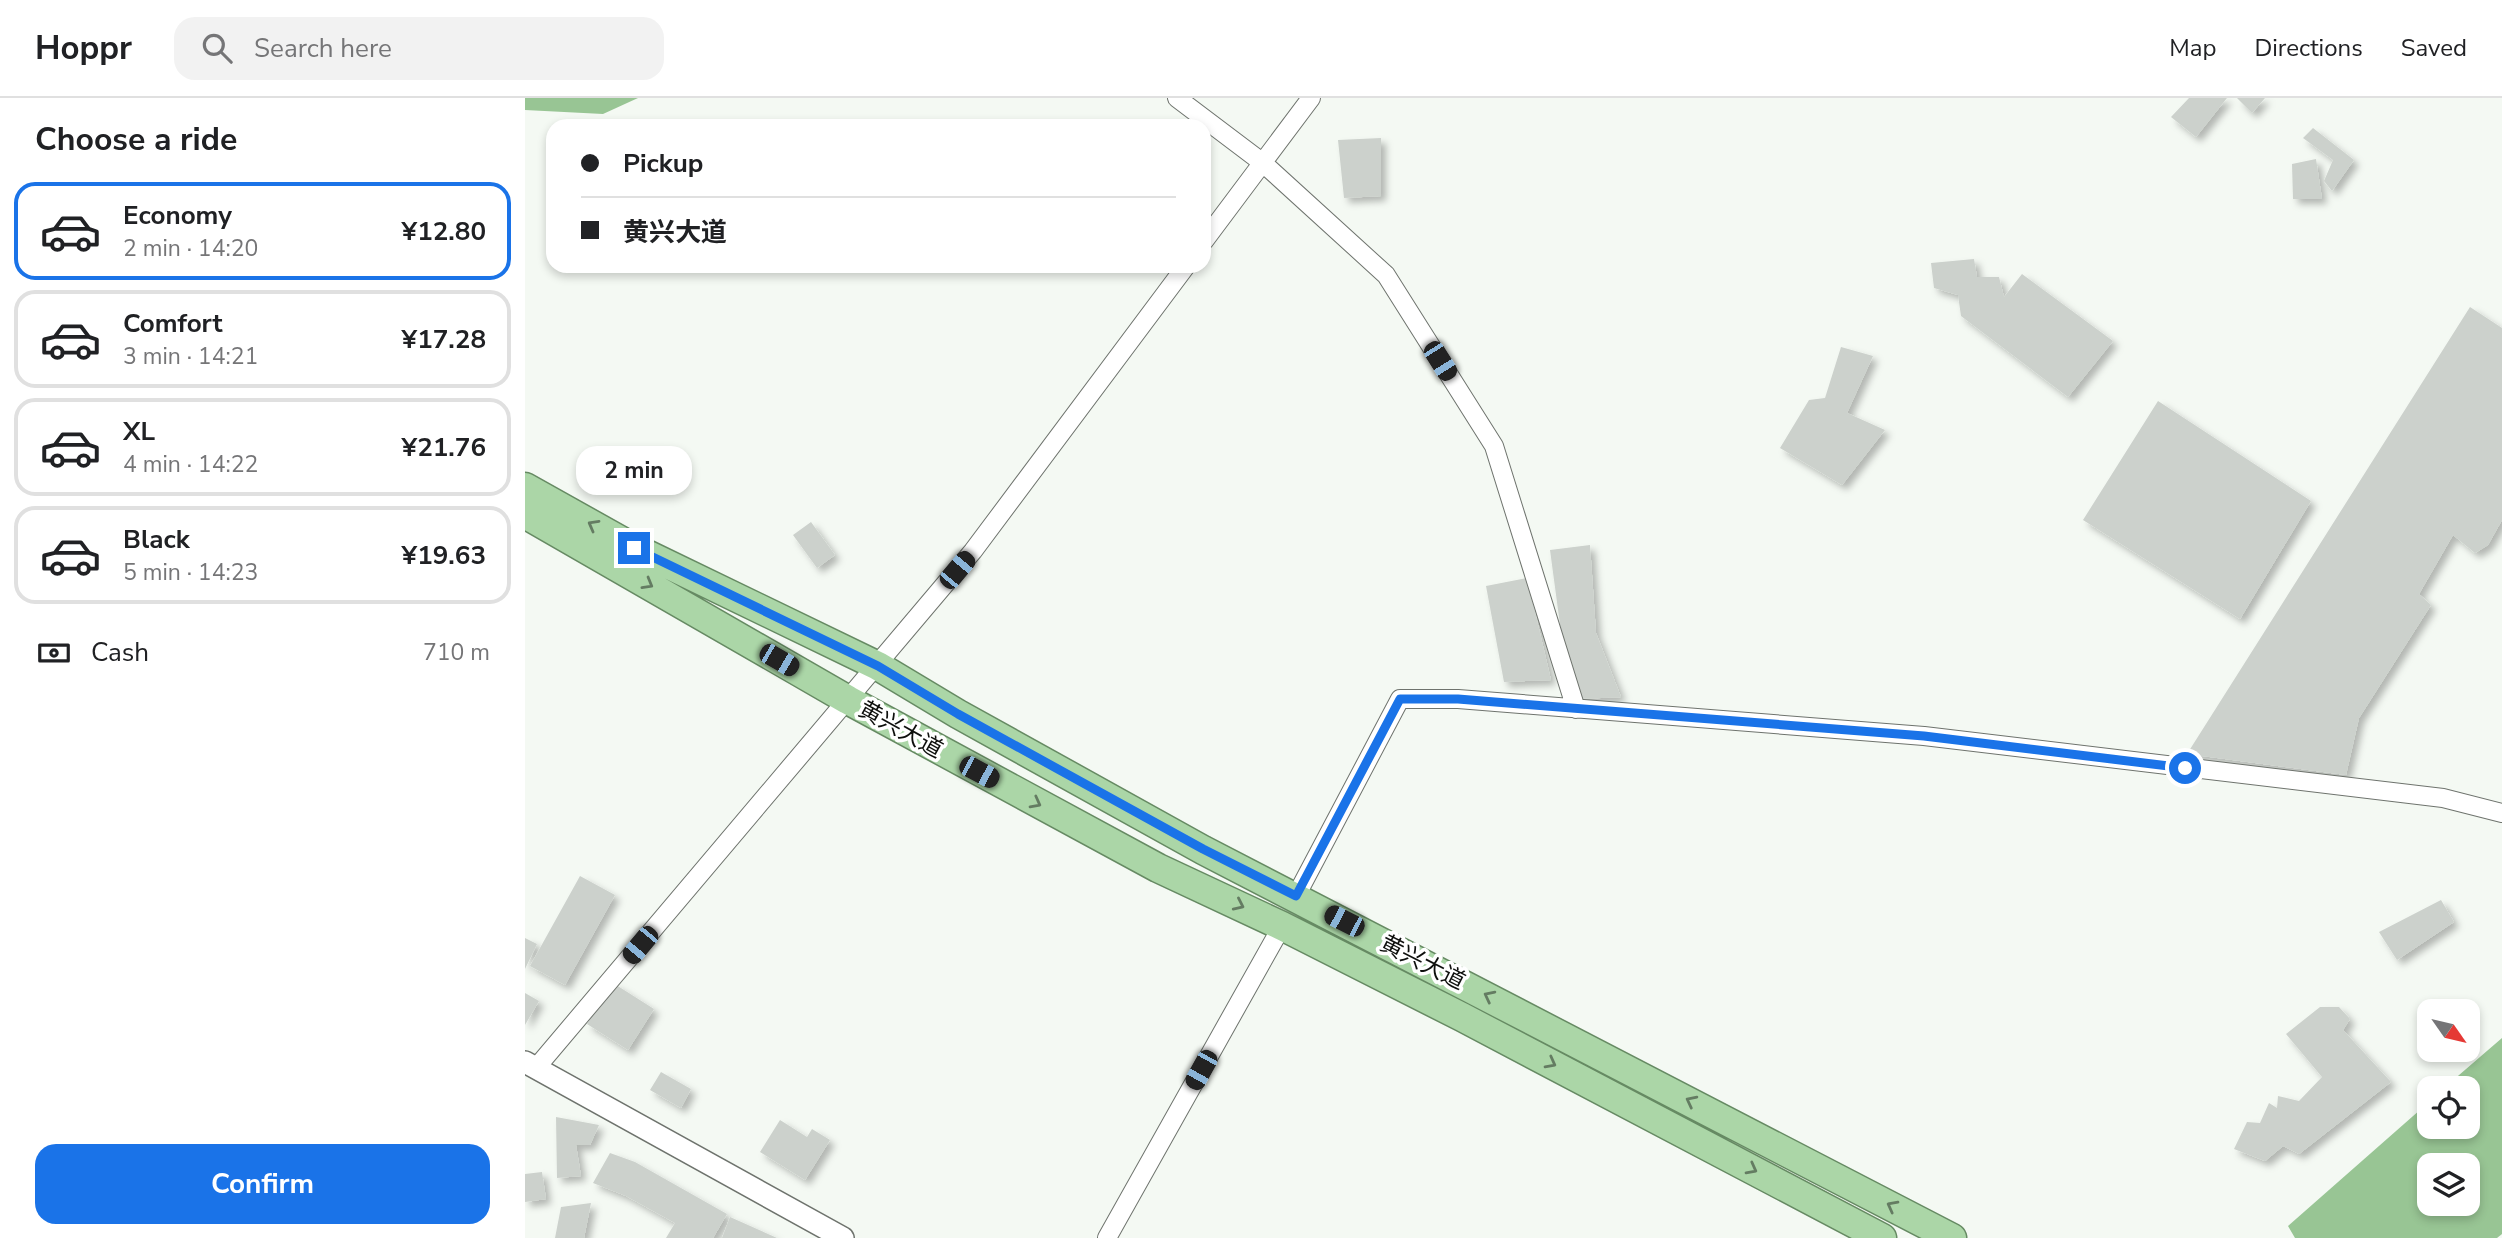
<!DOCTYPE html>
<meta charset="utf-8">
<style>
:root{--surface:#fff;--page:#f2f2f2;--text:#202124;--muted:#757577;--line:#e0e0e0;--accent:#1a73e8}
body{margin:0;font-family:"Nunito Sans","Noto Sans SC",sans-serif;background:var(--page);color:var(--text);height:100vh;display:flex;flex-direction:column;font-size:26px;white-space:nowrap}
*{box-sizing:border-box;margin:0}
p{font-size:23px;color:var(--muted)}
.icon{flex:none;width:38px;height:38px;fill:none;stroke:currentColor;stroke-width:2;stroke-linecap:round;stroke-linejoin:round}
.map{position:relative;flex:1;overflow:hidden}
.side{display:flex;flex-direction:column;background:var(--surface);width:525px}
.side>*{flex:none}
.hud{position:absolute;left:21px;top:21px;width:665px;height:154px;border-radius:21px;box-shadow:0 4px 10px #0003;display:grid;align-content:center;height:154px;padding:0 35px;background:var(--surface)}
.needle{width:46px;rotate:124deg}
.fabs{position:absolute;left:1892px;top:901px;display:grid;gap:14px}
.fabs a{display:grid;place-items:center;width:63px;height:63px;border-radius:14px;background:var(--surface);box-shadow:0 4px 10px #0003;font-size:35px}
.end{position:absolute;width:32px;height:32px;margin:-16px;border:9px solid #1a73e8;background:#fff;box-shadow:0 0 0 4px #fff}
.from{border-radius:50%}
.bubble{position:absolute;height:49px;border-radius:21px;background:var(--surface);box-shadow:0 4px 10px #0003;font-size:23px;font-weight:700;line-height:49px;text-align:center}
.car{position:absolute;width:21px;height:42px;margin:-21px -10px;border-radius:9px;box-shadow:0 0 5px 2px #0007;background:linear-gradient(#222 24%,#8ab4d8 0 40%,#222 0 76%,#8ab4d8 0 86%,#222 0)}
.hud b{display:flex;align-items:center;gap:24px;height:66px;font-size:26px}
.hud b+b{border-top:2px solid var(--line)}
.hud i{width:18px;height:18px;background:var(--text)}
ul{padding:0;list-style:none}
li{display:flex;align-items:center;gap:21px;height:98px;margin:0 14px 10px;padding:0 21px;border:4px solid var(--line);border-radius:21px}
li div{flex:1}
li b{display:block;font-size:26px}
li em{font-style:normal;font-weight:700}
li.selected{border-color:var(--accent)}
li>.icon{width:63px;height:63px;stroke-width:1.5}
h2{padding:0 35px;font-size:32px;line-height:84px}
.pay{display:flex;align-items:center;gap:18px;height:77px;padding:0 35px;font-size:26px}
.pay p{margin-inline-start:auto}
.action{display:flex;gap:14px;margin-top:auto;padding:14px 35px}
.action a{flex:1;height:80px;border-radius:21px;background:var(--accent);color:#fff;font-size:28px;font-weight:700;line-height:80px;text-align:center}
header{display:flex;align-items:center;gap:42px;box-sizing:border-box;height:98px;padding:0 35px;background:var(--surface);border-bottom:2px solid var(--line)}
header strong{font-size:33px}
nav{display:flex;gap:38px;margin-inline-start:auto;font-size:24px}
.search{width:490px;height:63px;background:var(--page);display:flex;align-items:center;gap:18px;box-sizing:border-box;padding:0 24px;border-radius:21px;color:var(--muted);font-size:26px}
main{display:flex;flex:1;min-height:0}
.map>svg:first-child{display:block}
.water{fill:#98c594;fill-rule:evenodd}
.building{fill:#ccd1cc;filter:url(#shadow)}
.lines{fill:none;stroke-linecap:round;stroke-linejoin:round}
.minor-casing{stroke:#6e736d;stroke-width:20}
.tertiary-casing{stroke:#6e736d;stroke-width:24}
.trunk-casing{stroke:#668a63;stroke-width:31}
.minor{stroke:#fff;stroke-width:18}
.tertiary{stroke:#fff;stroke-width:21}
.trunk{stroke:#abd6a7;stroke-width:28}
.oneway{stroke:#647c62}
.route{stroke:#1a73e8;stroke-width:9}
.labels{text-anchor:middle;stroke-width:7;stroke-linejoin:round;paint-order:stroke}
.street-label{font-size:23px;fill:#0e0f0d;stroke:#fff}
</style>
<header>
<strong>Hoppr</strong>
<div class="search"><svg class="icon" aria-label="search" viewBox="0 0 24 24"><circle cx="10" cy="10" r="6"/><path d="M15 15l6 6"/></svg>Search here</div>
<nav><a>Map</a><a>Directions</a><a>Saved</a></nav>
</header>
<main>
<section class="side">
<h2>Choose a ride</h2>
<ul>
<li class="selected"><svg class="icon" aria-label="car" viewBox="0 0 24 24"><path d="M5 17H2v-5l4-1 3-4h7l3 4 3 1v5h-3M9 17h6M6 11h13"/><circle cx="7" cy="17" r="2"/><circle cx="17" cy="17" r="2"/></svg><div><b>Economy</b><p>2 min · 14:20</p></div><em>¥12.80</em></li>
<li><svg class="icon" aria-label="car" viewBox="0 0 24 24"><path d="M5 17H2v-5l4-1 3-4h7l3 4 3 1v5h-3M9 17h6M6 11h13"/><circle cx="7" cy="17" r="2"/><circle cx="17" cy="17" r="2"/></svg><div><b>Comfort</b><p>3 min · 14:21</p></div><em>¥17.28</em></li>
<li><svg class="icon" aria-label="car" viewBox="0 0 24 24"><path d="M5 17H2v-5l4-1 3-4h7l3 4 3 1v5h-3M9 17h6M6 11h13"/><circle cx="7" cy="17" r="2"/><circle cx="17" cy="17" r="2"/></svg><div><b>XL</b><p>4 min · 14:22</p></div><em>¥21.76</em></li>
<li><svg class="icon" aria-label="car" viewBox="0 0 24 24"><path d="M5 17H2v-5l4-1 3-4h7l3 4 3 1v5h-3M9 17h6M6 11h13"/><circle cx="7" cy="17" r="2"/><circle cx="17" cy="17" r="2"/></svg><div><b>Black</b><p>5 min · 14:23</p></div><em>¥19.63</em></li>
</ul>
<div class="pay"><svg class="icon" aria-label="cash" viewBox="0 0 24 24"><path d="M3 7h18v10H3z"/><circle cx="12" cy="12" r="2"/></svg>Cash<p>710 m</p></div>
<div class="action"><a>Confirm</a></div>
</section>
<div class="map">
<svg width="1977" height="1140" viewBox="0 0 1977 1140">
<defs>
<filter id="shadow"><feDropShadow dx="5" dy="5" stdDeviation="3.5" flood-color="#0004"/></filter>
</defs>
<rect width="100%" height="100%" fill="#f4f9f3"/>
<!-- water -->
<path class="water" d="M 0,0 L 113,0 L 78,16 L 0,12 Z
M 1977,940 L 1977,1136 L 1972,1140 L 1770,1140 L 1763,1128 L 1904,1004 L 1904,1029 L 1942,1029 L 1942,990 L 1919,990 ZM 1904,1068 L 1942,1068 L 1942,1106 L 1904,1106 Z"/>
<!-- building -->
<path class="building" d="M 1664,0 L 1702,0 L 1671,39 L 1646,19 Z
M 1712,0 L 1740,0 L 1727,15 Z
M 1788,30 L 1829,62 L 1807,93 L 1799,83 L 1808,62 L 1778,40 Z
M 856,40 L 856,98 L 819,100 L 813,42 Z
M 1791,61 L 1797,101 L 1768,101 L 1767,66 Z
M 1449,161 L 1452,179 L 1474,179 L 1479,199 L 1497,176 L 1588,243 L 1543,299 L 1436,218 L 1433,197 L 1409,190 L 1406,165 Z
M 1945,209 L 1977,230 L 1977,422 L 1963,447 L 1950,455 L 1928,437 L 1894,496 L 1906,507 L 1834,620 L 1821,677 L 1662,656 Z
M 1316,249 L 1348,258 L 1322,315 L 1360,332 L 1317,387 L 1255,350 L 1284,302 L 1300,300 Z
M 1633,303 L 1786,403 L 1715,521 L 1558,422 Z
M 286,424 L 310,457 L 292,470 L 268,437 Z
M 1065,447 L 1071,535 L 1096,599 L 1055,601 L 1036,534 L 1025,452 Z
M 1002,480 L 1026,582 L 979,584 L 961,488 Z
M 55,778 L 90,797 L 40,887 L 5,868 Z
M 1916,802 L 1929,824 L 1872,862 L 1854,834 Z
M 0,840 L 12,846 L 0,871 Z
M 88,885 L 129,911 L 103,952 L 62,926 Z
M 0,895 L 14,903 L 0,927 Z
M 1795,909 L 1814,909 L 1825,921 L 1818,932 L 1866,984 L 1774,1056 L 1758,1048 L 1740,1063 L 1709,1051 L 1722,1024 L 1735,1025 L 1744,1005 L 1752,1010 L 1753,998 L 1774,1003 L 1797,979 L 1761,936 Z
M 136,974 L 166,991 L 156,1010 L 125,992 Z
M 31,1019 L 74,1027 L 65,1047 L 51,1047 L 56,1078 L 32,1080 Z
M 255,1022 L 282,1039 L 287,1031 L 305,1042 L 280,1082 L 235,1054 Z
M 85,1055 L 110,1064 L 202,1116 L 188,1140 L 141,1140 L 150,1125 L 101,1098 L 68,1085 Z
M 17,1074 L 21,1101 L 0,1104 L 0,1076 Z
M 66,1105 L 59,1140 L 30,1140 L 36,1109 Z
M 205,1119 L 252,1140 L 197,1140 Z"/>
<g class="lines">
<defs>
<path id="minor" d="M 652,0 L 738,65 L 861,177 L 969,348 L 1051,611
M 679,143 L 786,0
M 771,798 L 875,601 L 933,601 L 1399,638 L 1918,700 L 1977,715
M 11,970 L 448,453 L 661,168
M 582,1140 L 757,828"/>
<path id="tertiary" d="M 0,964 L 318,1140"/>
<path id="trunk" d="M 0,389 L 109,450 L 353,568 L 433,616 L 678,752 L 1427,1140
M 0,416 L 323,602 L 633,770 L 757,828 L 937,919 L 1357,1140"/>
</defs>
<!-- minor casing -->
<use href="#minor" class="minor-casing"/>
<!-- tertiary casing -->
<use href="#tertiary" class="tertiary-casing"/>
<!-- trunk casing -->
<use href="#trunk" class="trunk-casing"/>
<!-- minor -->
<use href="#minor" class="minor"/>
<!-- tertiary -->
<use href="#tertiary" class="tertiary"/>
<!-- trunk -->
<use href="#trunk" class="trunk"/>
</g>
<!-- one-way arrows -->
<defs><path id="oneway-chevron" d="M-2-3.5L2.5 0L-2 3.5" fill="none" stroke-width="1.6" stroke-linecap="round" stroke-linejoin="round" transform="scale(1.75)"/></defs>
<g class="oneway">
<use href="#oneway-chevron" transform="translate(68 427) rotate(-151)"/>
<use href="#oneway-chevron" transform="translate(123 486) rotate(30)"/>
<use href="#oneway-chevron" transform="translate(511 705) rotate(28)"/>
<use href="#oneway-chevron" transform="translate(714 807) rotate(25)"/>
<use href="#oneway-chevron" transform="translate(964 898) rotate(-153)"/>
<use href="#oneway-chevron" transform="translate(1026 965) rotate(28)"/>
<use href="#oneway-chevron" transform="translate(1166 1003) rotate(-153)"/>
<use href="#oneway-chevron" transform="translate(1227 1071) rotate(28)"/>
<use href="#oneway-chevron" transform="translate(1367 1108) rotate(-152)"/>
</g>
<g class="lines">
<!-- route -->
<path class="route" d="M 109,450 L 353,568 L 433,616 L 678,751 L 771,798 L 875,601 L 933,601 L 1399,638 L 1660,670"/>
</g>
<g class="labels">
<!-- street labels -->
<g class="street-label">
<text transform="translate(376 631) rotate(29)" y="8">黄兴大道</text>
<text transform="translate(898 864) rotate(27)" y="8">黄兴大道</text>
</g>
</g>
</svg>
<div class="fabs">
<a><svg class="needle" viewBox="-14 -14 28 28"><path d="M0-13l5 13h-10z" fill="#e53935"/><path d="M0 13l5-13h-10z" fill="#757577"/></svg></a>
<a><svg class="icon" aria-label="locate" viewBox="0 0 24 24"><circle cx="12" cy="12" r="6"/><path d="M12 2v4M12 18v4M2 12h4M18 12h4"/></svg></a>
<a><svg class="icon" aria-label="layers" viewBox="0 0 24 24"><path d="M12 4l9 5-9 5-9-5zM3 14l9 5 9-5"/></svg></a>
</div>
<i class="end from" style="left:1660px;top:670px"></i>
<i class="end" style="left:109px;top:450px"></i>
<div class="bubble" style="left:51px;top:348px;width:116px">2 min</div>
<i class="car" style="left:915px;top:263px;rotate:148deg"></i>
<i class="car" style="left:432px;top:472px;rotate:40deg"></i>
<i class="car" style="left:254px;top:562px;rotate:120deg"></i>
<i class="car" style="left:454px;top:674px;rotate:118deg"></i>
<i class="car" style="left:819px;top:823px;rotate:297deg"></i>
<i class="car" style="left:115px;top:847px;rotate:220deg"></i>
<i class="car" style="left:676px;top:972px;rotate:209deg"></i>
<div class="hud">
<b><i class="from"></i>Pickup</b>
<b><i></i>黄兴大道</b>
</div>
</div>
</main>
